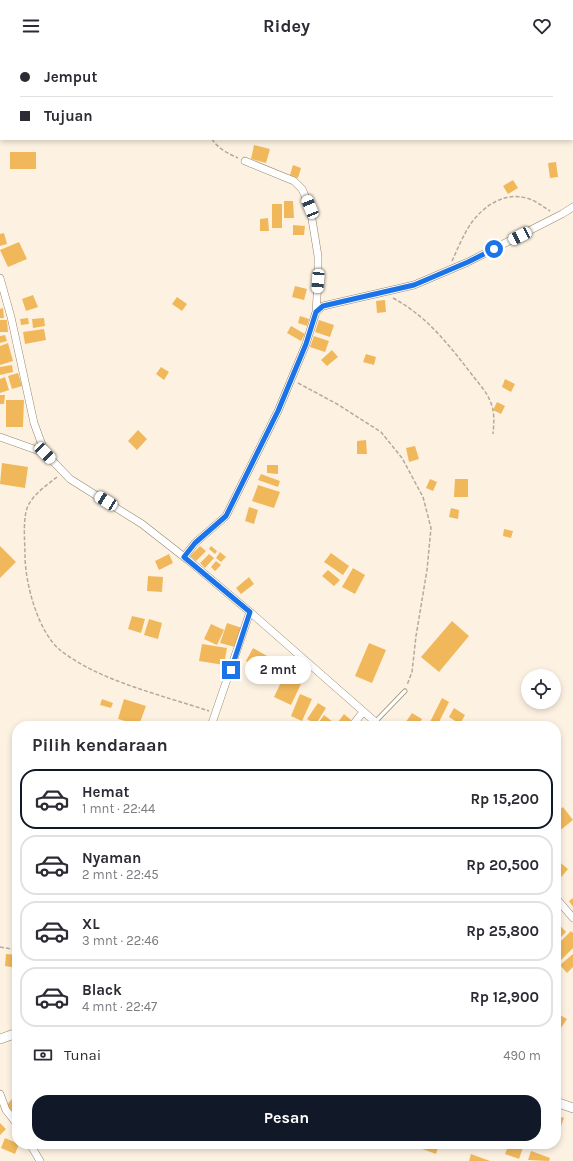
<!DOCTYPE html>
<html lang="id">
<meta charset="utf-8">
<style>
:root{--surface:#fff;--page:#f2f2f3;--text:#2b2b33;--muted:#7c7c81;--line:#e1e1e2;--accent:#111827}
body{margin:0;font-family:Karla,sans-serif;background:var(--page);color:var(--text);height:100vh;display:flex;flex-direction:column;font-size:15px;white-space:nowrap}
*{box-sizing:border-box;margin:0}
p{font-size:13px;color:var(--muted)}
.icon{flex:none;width:22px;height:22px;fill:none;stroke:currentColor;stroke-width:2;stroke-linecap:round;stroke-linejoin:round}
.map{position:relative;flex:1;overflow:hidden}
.panel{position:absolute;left:12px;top:669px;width:549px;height:428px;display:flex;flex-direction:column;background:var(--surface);border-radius:16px;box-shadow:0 2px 6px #0003}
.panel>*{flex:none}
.hud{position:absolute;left:0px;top:0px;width:573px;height:88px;box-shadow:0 2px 6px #0003;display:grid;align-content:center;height:88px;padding:0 20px;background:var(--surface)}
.tools{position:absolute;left:521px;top:617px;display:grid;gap:8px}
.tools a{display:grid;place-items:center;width:40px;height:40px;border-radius:50%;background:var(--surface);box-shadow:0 2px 6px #0003;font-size:20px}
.end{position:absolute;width:18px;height:18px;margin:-9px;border:5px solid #1a73e8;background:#fff;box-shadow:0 0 0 2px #fff}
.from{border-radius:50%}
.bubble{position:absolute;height:28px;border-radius:14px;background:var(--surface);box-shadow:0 2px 6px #0003;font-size:13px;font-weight:700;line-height:28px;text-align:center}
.car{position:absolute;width:12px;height:24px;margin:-12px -6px;border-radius:5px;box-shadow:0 0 3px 1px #0007;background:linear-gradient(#fff 24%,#345 0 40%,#fff 0 76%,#345 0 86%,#fff 0)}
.hud b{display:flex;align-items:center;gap:14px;height:38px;font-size:15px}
.hud b+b{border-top:1px solid var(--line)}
.hud i{width:10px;height:10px;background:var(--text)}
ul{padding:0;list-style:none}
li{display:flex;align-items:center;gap:12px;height:60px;margin:0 8px 6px;padding:0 12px;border:2px solid var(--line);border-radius:16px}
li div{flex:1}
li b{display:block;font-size:15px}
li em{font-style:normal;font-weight:700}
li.current{border-color:var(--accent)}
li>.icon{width:36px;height:36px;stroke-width:1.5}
h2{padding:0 20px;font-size:18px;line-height:48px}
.pay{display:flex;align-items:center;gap:10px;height:44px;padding:0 20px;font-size:15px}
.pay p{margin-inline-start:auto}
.primary-button{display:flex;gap:8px;margin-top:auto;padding:8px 20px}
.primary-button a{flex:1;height:46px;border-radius:16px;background:var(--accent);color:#fff;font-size:16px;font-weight:700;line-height:46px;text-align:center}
header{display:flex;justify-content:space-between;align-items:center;height:52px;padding:0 20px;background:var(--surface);font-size:18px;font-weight:700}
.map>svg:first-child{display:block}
.building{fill:#f1b85b}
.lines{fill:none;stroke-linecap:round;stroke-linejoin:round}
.service-casing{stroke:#95856b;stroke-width:5}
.minor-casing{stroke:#95856b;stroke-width:8}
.tertiary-casing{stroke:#95856b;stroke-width:10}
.path{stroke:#b4aa9c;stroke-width:1.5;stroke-dasharray:4 2;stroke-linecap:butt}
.service{stroke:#fff;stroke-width:3.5}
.minor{stroke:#fff;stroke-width:7}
.tertiary{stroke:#fff;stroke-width:9}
.route{stroke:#1a73e8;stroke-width:5}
</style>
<header><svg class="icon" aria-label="menu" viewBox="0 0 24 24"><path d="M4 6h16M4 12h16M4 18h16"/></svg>Ridey<svg class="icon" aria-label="heart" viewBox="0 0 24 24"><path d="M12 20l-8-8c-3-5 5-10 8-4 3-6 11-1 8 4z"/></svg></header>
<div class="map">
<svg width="573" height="1109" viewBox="0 0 573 1109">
<rect width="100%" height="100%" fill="#fdf2e2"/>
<!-- building -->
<path class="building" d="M 254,93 L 270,97 L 266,111 L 251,107 Z
M 10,100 L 36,100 L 36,117 L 10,117 Z
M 556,110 L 558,125 L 550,126 L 548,111 Z
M 293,113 L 301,116 L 298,126 L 290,123 Z
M 513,128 L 518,136 L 508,142 L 503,134 Z
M 284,149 L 293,149 L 294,166 L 284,166 Z
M 272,152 L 282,152 L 282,176 L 272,176 Z
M 268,166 L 269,179 L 260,179 L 260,167 Z
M 293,173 L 305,174 L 304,183 L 293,183 Z
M 4,181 L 7,192 L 0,194 L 0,182 Z
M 19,190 L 27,207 L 8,215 L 0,198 Z
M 295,234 L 307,237 L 304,248 L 292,245 Z
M 33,243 L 38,255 L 26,259 L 22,247 Z
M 177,245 L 187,252 L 182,259 L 172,252 Z
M 385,248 L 386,260 L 377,261 L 376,249 Z
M 3,256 L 4,266 L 0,266 L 0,257 Z
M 300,264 L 309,267 L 307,274 L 298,271 Z
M 28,266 L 29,272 L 21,273 L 20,267 Z
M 44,266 L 45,274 L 33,276 L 32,267 Z
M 0,268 L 7,268 L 8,280 L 0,280 Z
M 319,268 L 334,273 L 330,285 L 315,280 Z
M 291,274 L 305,282 L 301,289 L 287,281 Z
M 44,277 L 46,288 L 25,292 L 23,280 Z
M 5,283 L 7,289 L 0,291 L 0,284 Z
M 314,284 L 329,289 L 325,300 L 310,295 Z
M 8,291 L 13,309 L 0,313 L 0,294 Z
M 332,298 L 338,305 L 327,314 L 321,308 Z
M 366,302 L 376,305 L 374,313 L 363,310 Z
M 12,313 L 13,320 L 0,323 L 0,315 Z
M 161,315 L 169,320 L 164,328 L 156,322 Z
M 18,321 L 22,334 L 12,337 L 8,324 Z
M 5,325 L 9,338 L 0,341 L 0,327 Z
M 505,327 L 515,332 L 511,340 L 502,335 Z
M 0,343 L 5,343 L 4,352 L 0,352 Z
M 6,348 L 24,348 L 23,375 L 6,375 Z
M 497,350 L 505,354 L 501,362 L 493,358 Z
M 138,378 L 147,387 L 137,398 L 128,389 Z
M 366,388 L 367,402 L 357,402 L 357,389 Z
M 415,394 L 419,407 L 409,410 L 406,396 Z
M 2,411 L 28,415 L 25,436 L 0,432 Z
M 267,413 L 278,413 L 278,422 L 267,421 Z
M 261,422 L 280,429 L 278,435 L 258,428 Z
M 430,427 L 437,430 L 433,439 L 426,436 Z
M 455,427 L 468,427 L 468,445 L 454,445 Z
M 258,433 L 280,440 L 274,456 L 252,449 Z
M 249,455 L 258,458 L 254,472 L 245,469 Z
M 451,456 L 459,458 L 458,467 L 449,465 Z
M 504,477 L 513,479 L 511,486 L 503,484 Z
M 0,494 L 16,510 L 0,526 Z
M 200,494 L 206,499 L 196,509 L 190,504 Z
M 211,494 L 217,499 L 215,502 L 209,497 Z
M 220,500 L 226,505 L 221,510 L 216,506 Z
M 331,501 L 349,514 L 343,523 L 324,510 Z
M 169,502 L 173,511 L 159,518 L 155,509 Z
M 209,502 L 214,506 L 205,516 L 200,511 Z
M 216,509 L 221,513 L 215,519 L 211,515 Z
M 353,516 L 365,523 L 355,542 L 342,535 Z
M 328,518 L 340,528 L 334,534 L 322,524 Z
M 148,524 L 163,525 L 162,540 L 147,539 Z
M 249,525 L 254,532 L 241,542 L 236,536 Z
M 132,564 L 145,567 L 141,581 L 128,577 Z
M 149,567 L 162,571 L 158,587 L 144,583 Z
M 452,569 L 469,584 L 439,620 L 421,605 Z
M 227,571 L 242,576 L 235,595 L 220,591 Z
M 211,572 L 224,578 L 217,593 L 204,587 Z
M 369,591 L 386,598 L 372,631 L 355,624 Z
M 202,592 L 227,596 L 224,613 L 199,609 Z
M 253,596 L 267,604 L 260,616 L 246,609 Z
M 281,612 L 286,615 L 282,622 L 277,620 Z
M 284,624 L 301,632 L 291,653 L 274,645 Z
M 300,642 L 312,647 L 302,669 L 291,664 Z
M 442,646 L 449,650 L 437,674 L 433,674 L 429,672 Z
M 102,647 L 113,651 L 111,656 L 100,653 Z
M 124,647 L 146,654 L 139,673 L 118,667 Z
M 318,651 L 326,656 L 316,672 L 307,667 Z
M 454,656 L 465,663 L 460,672 L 449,665 Z
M 412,661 L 422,667 L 417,674 L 403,674 Z
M 344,662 L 351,668 L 346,674 L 335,674 Z
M 324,663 L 333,670 L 331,674 L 317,673 Z
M 270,669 L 277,672 L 276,674 L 268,674 Z
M 444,670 L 451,674 L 441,674 Z
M 563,755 L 573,768 L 558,780 L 556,778 L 556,761 Z
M 557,808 L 568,817 L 558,829 L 556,827 L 556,809 Z
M 573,846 L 573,855 L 569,849 Z
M 556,869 L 566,880 L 556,890 Z
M 571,879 L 573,881 L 573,896 L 560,909 L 556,905 L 556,894 Z
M 6,902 L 17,903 L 17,916 L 5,914 Z
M 573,902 L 573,915 L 567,921 L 560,913 Z
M 560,963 L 567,967 L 557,982 L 556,981 L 556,970 Z
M 17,1041 L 17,1063 L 6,1054 Z
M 556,1063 L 564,1066 L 558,1082 L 556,1081 Z
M 0,1071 L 6,1077 L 0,1083 Z
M 5,1086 L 19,1092 L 15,1102 L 1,1096 Z
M 415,1092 L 439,1092 L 436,1102 L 414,1094 Z
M 509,1092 L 520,1092 L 524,1093 L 519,1107 L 505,1102 Z
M 531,1099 L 550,1106 L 549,1109 L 528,1108 Z
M 471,1102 L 490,1109 L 469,1109 Z"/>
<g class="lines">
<defs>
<path id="service" d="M 375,670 L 405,639"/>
<path id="minor" d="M 245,109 L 294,129 L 302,137 L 310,155 L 318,204 L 318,229 L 316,260
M 0,226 L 11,265 L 34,371 L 45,401 L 70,427 L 142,472 L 188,508 L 250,560 L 380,674
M 0,385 L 45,401
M 184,505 L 195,491 L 226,464 L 278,359 L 306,292 L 316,260 L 323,254 L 414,233 L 468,210 L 562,162 L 573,155
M 211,674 L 250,560
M 352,674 L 363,660
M 556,846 L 573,866
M 0,1042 L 6,1058 L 17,1072
M 30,1092 L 40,1109"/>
<path id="tertiary" d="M 0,987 L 17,981
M 556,1050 L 573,1056"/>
</defs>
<!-- service casing -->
<use href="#service" class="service-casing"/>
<!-- minor casing -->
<use href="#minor" class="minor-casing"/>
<!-- tertiary casing -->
<use href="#tertiary" class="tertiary-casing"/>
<!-- path -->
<path class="path" d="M 173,0 L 174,1
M 212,87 C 217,96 229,102 238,106
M 452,209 C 458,196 464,181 472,170 C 485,153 505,140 526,146 C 535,148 542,154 550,159
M 393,246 C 428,265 449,293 473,324 C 479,332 487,340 490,349 C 495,359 494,371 493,382
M 298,331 L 337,352 L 381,380 L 402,406 L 423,445 L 431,476 L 427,518 L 416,584 L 412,620 L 407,633
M 57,425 C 47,433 35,441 29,452 C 22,463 25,491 25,503 C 25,531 38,580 60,598 C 99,629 162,643 209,659
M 0,895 L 17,898"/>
<!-- service -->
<use href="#service" class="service"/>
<!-- minor -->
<use href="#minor" class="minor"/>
<!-- tertiary -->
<use href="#tertiary" class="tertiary"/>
</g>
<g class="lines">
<!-- route -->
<path class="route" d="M 231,618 L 250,560 L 184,505 L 195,491 L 226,464 L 278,359 L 306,292 L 316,260 L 323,254 L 414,233 L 468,210 L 494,197"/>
</g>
</svg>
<div class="tools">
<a><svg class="icon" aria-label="locate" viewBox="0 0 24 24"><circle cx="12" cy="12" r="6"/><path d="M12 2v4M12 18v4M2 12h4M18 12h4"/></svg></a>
</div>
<i class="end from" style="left:494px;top:197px"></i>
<i class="end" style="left:231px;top:618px"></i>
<div class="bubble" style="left:245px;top:604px;width:66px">2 mnt</div>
<i class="car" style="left:310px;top:155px;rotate:338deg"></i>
<i class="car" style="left:520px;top:184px;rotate:243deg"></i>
<i class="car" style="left:318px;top:229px;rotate:184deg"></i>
<i class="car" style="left:45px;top:401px;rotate:136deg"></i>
<i class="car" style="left:106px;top:449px;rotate:302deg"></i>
<div class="hud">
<b><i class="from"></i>Jemput</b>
<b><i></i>Tujuan</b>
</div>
<section class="panel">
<h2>Pilih kendaraan</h2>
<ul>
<li class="current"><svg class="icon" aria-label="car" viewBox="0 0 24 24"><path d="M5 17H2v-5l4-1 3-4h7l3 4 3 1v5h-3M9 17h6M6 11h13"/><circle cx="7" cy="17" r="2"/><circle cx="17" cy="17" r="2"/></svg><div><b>Hemat</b><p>1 mnt · 22:44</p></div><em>Rp 15,200</em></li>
<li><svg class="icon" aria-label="car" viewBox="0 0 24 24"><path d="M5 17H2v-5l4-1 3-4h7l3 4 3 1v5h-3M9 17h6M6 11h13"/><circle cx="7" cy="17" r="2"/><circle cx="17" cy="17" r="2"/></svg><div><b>Nyaman</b><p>2 mnt · 22:45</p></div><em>Rp 20,500</em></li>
<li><svg class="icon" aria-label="car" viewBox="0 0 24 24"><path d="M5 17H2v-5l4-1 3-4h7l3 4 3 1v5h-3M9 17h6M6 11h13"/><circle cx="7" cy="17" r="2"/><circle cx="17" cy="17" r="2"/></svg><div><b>XL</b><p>3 mnt · 22:46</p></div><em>Rp 25,800</em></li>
<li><svg class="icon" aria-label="car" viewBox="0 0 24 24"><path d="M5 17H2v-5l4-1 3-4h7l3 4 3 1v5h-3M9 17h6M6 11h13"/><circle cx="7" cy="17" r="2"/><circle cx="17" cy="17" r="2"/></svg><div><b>Black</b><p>4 mnt · 22:47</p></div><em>Rp 12,900</em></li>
</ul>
<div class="pay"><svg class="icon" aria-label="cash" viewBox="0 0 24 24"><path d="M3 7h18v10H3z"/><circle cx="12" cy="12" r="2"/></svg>Tunai<p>490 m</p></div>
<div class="primary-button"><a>Pesan</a></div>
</section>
</div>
